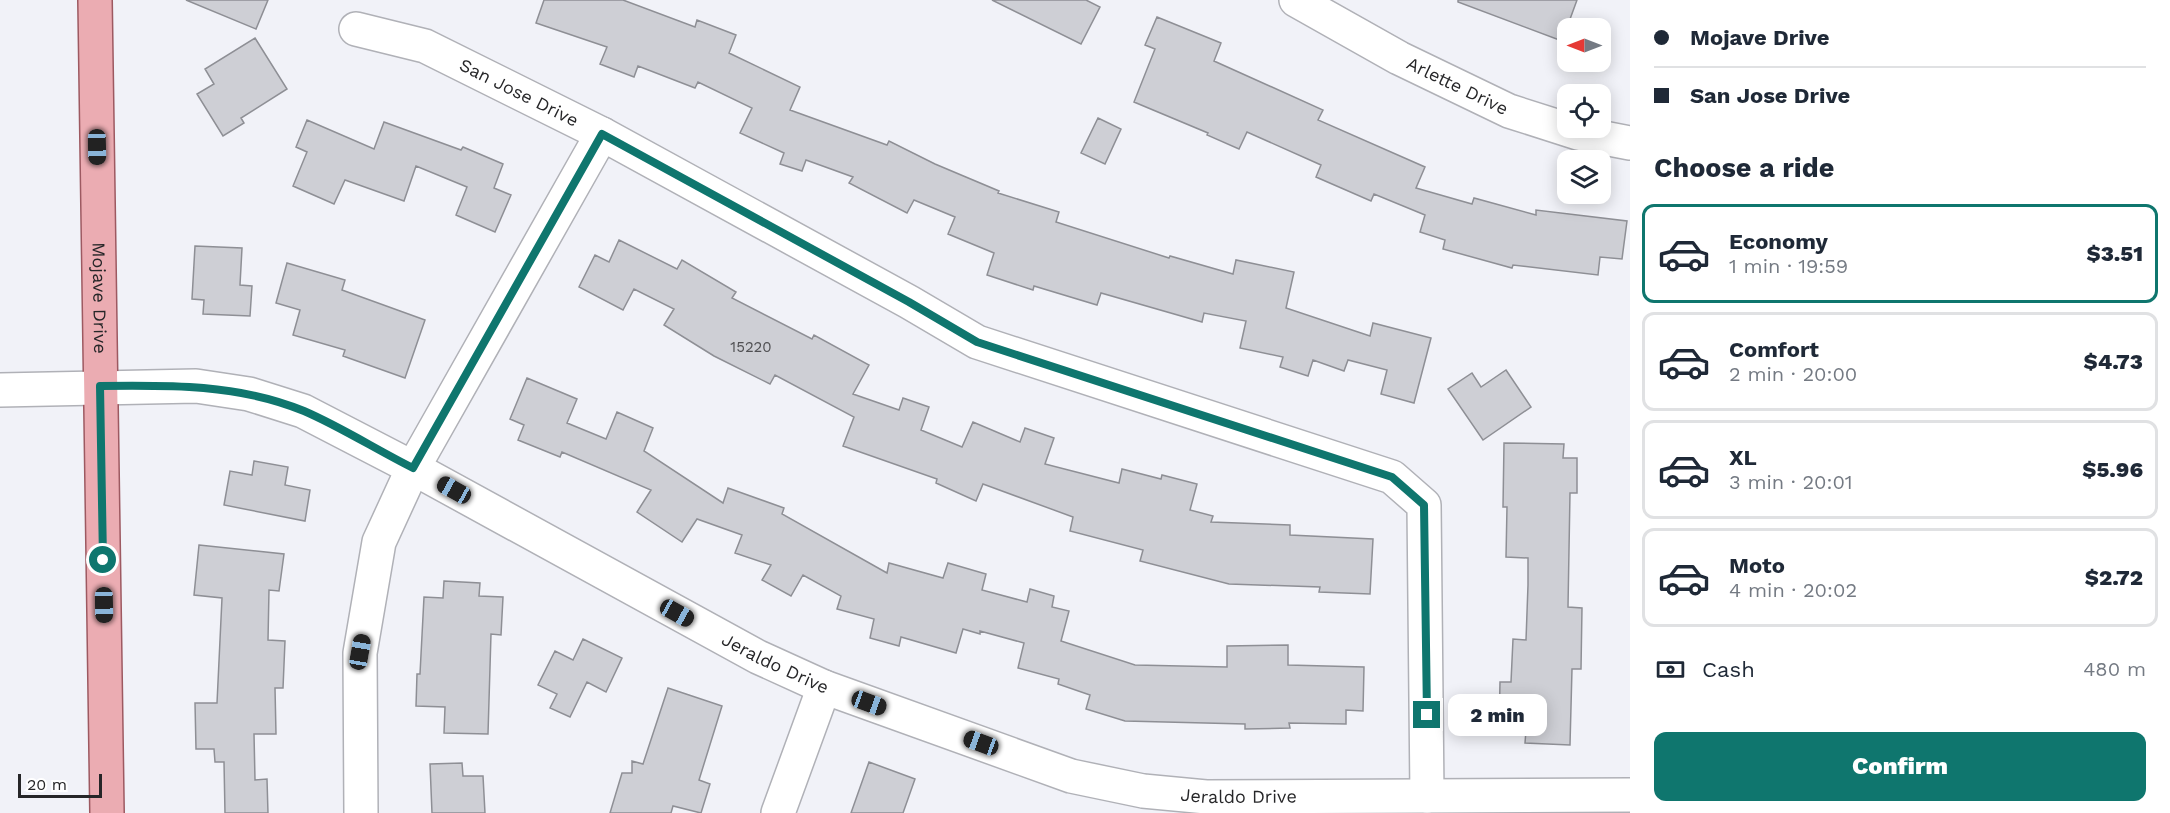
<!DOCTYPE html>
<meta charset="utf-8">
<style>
:root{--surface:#fff;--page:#f2f2f3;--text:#1f2937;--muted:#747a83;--line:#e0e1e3;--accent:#0f766e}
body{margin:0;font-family:"Work Sans",sans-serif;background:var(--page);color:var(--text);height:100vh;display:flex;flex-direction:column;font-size:22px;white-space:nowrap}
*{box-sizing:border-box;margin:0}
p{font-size:20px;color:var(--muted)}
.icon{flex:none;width:33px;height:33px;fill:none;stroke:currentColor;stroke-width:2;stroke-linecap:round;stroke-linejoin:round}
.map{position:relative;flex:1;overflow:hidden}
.sheet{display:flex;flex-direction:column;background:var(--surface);width:540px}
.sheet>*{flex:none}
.top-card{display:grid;align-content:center;height:132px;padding:0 24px;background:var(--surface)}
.needle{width:39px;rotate:270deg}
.tools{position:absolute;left:1557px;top:18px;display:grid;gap:12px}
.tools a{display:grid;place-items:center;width:54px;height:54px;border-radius:12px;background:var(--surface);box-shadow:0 3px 15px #0003;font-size:30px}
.scale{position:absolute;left:18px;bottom:15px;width:84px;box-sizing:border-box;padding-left:6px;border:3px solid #262628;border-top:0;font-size:16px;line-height:21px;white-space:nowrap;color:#262628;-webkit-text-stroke:4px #fff;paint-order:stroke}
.end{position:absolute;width:27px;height:27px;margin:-14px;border:8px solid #0f766e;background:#fff;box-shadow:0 0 0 3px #fff}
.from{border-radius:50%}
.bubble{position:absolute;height:42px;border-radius:12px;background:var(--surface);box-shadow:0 3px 15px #0003;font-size:20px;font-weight:800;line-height:42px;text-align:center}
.car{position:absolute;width:18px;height:36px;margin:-18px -9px;border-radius:8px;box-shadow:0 0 4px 2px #0007;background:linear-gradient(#222 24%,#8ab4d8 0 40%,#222 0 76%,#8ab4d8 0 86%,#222 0)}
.top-card b{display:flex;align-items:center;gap:21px;height:57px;font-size:22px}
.top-card b+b{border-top:2px solid var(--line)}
.top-card i{width:15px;height:15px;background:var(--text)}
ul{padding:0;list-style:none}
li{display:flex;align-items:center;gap:18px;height:99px;margin:0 12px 9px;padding:0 12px;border:3px solid var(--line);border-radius:12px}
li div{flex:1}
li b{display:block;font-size:22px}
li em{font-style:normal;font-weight:800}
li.selected{border-color:var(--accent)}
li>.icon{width:54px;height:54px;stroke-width:1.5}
h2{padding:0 24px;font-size:27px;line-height:72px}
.pay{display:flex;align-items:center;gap:15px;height:66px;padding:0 24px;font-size:22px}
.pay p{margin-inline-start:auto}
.primary-button{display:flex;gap:12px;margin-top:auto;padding:12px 24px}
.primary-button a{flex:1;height:69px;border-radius:12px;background:var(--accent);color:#fff;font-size:24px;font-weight:800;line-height:69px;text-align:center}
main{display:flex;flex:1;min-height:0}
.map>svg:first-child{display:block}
.building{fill:#cecfd5;stroke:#8e8f95;stroke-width:1.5}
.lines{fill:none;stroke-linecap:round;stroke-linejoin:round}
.minor-casing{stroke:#b0b1b7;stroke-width:36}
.major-casing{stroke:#9d5961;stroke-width:36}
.minor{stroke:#fff;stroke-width:33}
.major{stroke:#ebacb2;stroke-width:33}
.route{stroke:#0f766e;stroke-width:8}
.labels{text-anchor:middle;stroke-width:4.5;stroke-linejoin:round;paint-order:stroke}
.number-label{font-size:15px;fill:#505053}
.street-label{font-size:18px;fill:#262628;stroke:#fff}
</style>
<main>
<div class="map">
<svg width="1630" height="813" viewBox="0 0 1630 813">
<rect width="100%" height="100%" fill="#f1f2f8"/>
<!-- building -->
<path class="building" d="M 186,0 L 268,0 L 256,29 Z
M 544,0 L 623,0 L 695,27 L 697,20 L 736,35 L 729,53 L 800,87 L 790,110 L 887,145 L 889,141 L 935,164 L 999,191 L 998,193 L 1059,212 L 1056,222 L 1169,258 L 1170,256 L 1233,274 L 1236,260 L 1294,272 L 1286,308 L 1370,336 L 1373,323 L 1431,338 L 1414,403 L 1381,394 L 1387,370 L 1348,360 L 1344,371 L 1313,360 L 1308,376 L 1280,367 L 1283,357 L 1240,348 L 1246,321 L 1204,313 L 1202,322 L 1101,293 L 1097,305 L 1034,286 L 1033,290 L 987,275 L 994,253 L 948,234 L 955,217 L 914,200 L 907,213 L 849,183 L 853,177 L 806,160 L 802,171 L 780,164 L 784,153 L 740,133 L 752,108 L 698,82 L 695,88 L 638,66 L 634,77 L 600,64 L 607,47 L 536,23 Z
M 992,0 L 1086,0 L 1100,7 L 1081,44 Z
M 1458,0 L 1577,0 L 1562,41 L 1458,2 Z
M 1157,17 L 1221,43 L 1214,61 L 1323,110 L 1318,120 L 1425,167 L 1416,188 L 1472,204 L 1474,198 L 1536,215 L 1536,210 L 1627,221 L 1622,259 L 1600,257 L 1598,275 L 1513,265 L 1512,268 L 1443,249 L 1445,240 L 1420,232 L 1425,215 L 1374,194 L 1371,201 L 1316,177 L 1321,165 L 1247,132 L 1239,149 L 1207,135 L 1208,133 L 1134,102 L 1155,49 L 1145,45 Z
M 255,38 L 287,89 L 241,118 L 244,123 L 223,136 L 197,94 L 214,84 L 205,69 Z
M 1098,118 L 1121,129 L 1105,164 L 1081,153 Z
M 307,120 L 374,149 L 384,122 L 461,150 L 463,147 L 503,164 L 494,188 L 511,195 L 495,232 L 456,215 L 467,187 L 416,166 L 404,201 L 345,180 L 334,204 L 293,186 L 307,152 L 296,147 Z
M 619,240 L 677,269 L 682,260 L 736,292 L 732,298 L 812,339 L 814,335 L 869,365 L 853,394 L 899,410 L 903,398 L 929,407 L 921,430 L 962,447 L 973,422 L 1020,442 L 1025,428 L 1054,438 L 1045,464 L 1119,483 L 1122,469 L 1161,479 L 1162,475 L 1197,484 L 1190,510 L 1213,516 L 1211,522 L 1290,525 L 1290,535 L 1373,539 L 1370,594 L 1319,592 L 1320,587 L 1229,584 L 1140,561 L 1143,550 L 1070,531 L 1073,517 L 983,484 L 976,501 L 936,483 L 937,479 L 843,446 L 854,417 L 775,375 L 770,384 L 714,356 L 664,325 L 674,309 L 634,289 L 623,310 L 579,287 L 595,255 L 609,262 Z
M 195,246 L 242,248 L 240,285 L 252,286 L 250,316 L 203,314 L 204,300 L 192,299 Z
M 287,263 L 345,280 L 342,290 L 425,320 L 405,378 L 343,356 L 345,350 L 293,335 L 300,310 L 276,303 Z
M 1506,370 L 1531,407 L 1483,440 L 1448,389 L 1472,373 L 1481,387 Z
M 527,378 L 577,399 L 567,423 L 606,439 L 617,412 L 653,428 L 644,451 L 723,503 L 728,488 L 784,508 L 782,514 L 887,573 L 889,563 L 943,578 L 948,563 L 986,574 L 982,590 L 1027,602 L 1030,589 L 1054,596 L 1052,607 L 1069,611 L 1061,641 L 1135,665 L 1227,667 L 1227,646 L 1288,645 L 1288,665 L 1364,667 L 1363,711 L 1346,710 L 1346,724 L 1289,723 L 1290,728 L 1245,729 L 1245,724 L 1125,721 L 1086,709 L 1090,695 L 1058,684 L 1059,679 L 1018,668 L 1024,643 L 980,631 L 980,634 L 963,629 L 956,653 L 901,637 L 899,646 L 870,638 L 874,619 L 837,609 L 841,596 L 803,575 L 791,596 L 762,580 L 771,565 L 735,553 L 742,535 L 697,519 L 682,542 L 637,512 L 651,490 L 562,452 L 560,457 L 518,440 L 524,425 L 510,419 Z
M 1504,443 L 1564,444 L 1563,458 L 1577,458 L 1577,493 L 1570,493 L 1568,607 L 1582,608 L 1581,669 L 1572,669 L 1570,745 L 1525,743 L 1526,730 L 1499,730 L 1500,682 L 1511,682 L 1513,639 L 1526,640 L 1528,585 L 1528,558 L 1506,557 L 1507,507 L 1503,507 Z
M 254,461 L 288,467 L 285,485 L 310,490 L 305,521 L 224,505 L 230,471 L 252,475 Z
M 199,545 L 284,554 L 279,591 L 269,590 L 268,640 L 285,641 L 283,688 L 275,688 L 276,734 L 254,734 L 255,780 L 267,779 L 268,813 L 225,813 L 224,762 L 215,762 L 214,749 L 196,749 L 195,703 L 217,703 L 222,598 L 194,595 Z
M 444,581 L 480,583 L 479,596 L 503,597 L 501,635 L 491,634 L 488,734 L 444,733 L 445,707 L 416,706 L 417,674 L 420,674 L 424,597 L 443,598 Z
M 583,639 L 622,658 L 606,692 L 587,682 L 570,717 L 550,708 L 557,694 L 538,685 L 555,651 L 573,660 Z
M 668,688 L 722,706 L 699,780 L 710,784 L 701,813 L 673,806 L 671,813 L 610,813 L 622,773 L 632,773 L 632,761 L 643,764 Z
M 869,762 L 915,779 L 903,813 L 851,813 Z
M 462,763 L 463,776 L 483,776 L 485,813 L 432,813 L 430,764 Z"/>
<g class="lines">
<defs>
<g id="minor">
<path id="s1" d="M 1296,0 L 1399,58 L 1509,111 L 1578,133 L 1630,143"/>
<path id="s2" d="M 356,29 L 425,46 L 602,134 L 909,302 L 977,342 L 1392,477 L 1424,505 L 1427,796"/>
<path id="s3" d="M 0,390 L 196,386 L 249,394 L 303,411 L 413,468 L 758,657 L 824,687 L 1071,776 L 1143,791 L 1206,797 L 1630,795"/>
<path d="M 361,813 L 360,653 L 379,542 L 413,468 L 602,134"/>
<path d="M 778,813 L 824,687"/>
</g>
<g id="major">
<path id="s4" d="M 95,0 L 107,813"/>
</g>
</defs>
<!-- minor casing -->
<use href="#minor" class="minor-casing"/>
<!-- major casing -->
<use href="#major" class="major-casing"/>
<!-- minor -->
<use href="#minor" class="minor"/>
<!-- major -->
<use href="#major" class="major"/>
</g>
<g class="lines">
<!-- route -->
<path class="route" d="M 103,560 L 100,386 C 169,385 239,384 304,411 C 341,427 377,450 413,468 L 602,134 L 909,302 L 977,342 L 1392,477 L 1424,505 L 1427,715"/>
</g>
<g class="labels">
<!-- number labels -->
<g class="number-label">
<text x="751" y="352">15220</text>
</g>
<!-- street labels -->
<g class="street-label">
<text dy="6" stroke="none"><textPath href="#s1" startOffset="183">Arlette Drive</textPath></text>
<text dy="6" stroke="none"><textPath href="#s2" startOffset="176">San Jose Drive</textPath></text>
<text dy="6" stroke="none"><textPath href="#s4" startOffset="298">Mojave Drive</textPath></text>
<text dy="6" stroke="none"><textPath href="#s3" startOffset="842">Jeraldo Drive</textPath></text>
<text dy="6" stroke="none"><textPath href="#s3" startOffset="1328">Jeraldo Drive</textPath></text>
</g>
</g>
</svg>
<div class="tools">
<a><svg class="needle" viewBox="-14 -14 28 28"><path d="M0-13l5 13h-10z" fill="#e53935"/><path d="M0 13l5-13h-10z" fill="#747a83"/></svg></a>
<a><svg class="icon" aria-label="locate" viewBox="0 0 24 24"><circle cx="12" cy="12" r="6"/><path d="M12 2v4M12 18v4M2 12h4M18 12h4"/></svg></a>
<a><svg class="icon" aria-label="layers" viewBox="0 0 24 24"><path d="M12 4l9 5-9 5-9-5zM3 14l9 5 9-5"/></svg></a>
</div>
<div class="scale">20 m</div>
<i class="end from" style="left:103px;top:560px"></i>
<i class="end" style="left:1427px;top:715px"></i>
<div class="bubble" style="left:1448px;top:694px;width:99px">2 min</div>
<i class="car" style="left:97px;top:147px;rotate:179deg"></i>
<i class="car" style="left:454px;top:490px;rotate:299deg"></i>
<i class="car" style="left:104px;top:605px;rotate:179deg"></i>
<i class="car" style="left:677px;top:613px;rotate:119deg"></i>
<i class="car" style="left:360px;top:652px;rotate:10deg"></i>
<i class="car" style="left:869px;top:703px;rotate:110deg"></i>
<i class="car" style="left:981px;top:743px;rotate:290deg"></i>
</div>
<section class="sheet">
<div class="top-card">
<b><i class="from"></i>Mojave Drive</b>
<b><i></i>San Jose Drive</b>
</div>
<h2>Choose a ride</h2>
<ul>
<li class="selected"><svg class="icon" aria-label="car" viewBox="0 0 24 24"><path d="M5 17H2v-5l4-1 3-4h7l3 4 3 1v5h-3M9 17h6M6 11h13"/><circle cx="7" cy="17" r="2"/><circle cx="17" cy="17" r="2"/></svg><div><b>Economy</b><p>1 min · 19:59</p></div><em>$3.51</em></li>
<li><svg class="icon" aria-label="car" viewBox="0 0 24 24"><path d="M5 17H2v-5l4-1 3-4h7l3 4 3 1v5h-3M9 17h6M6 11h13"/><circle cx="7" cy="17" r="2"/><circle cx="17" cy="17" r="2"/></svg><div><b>Comfort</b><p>2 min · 20:00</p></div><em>$4.73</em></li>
<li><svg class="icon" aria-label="car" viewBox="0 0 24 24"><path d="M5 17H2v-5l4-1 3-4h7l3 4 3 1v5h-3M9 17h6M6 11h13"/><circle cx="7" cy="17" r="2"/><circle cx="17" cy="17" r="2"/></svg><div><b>XL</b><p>3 min · 20:01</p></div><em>$5.96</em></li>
<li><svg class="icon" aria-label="car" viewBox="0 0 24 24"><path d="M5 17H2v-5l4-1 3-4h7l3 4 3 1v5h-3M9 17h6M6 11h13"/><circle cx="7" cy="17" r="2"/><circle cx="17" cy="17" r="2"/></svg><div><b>Moto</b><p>4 min · 20:02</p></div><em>$2.72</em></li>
</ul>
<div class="pay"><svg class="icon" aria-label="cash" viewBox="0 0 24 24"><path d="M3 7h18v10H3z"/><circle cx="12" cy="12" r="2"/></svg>Cash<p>480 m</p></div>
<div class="primary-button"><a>Confirm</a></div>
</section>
</main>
